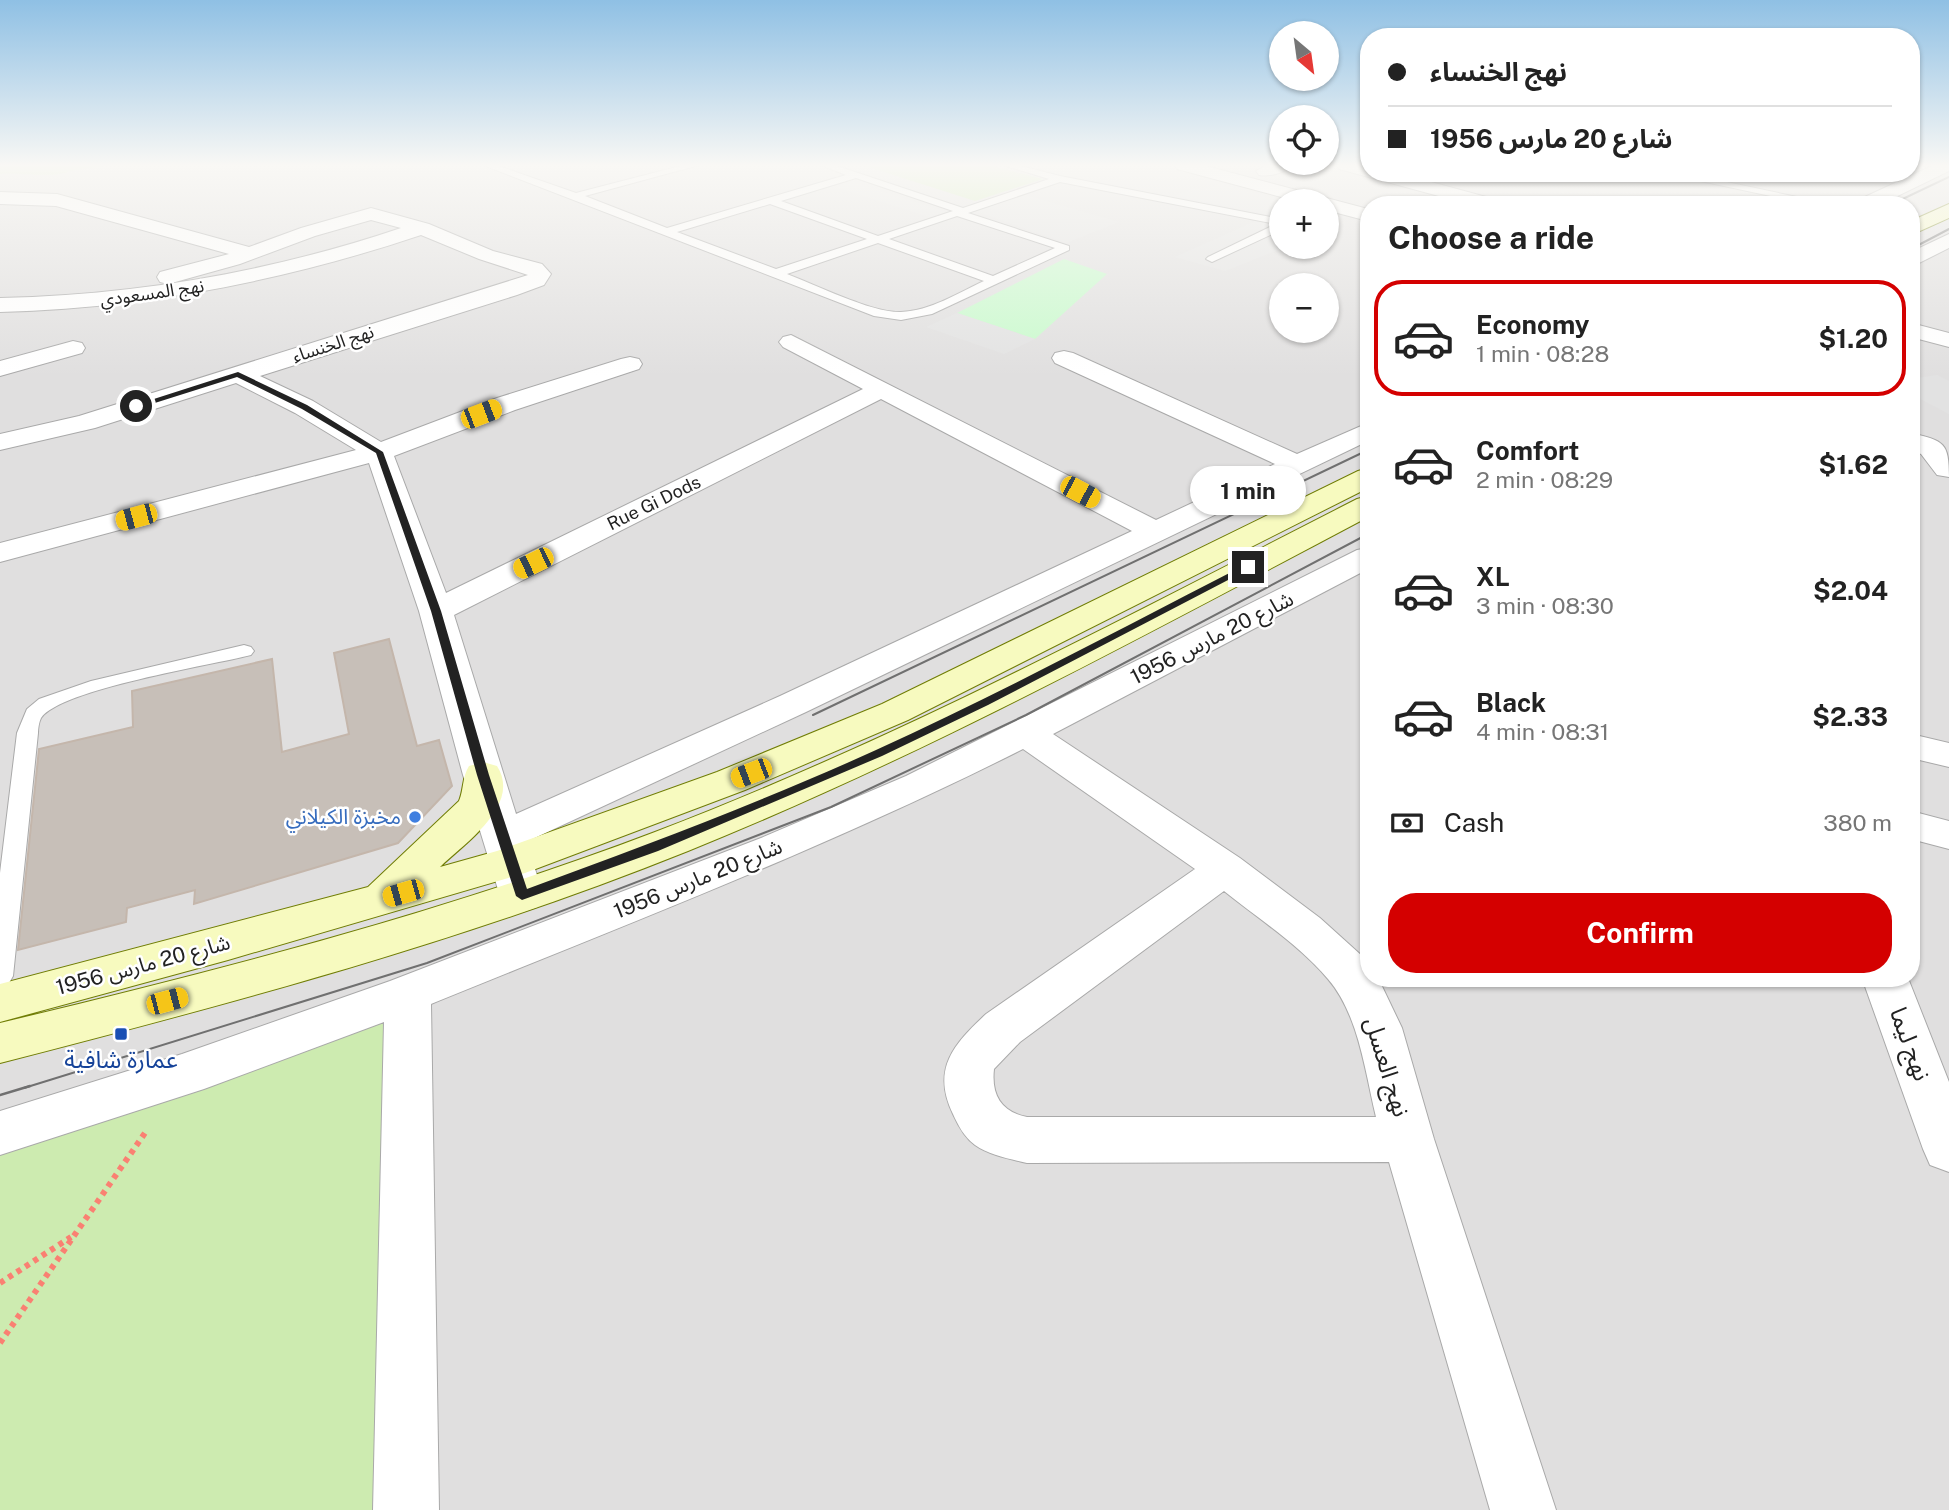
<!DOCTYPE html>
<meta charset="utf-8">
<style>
:root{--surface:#fff;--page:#f6f6f6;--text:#222;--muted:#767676;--line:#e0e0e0;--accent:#d40000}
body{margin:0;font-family:"Public Sans","Noto Sans Arabic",sans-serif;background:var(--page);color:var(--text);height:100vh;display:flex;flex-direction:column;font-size:26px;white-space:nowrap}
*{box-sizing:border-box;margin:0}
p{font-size:23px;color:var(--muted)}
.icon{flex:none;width:38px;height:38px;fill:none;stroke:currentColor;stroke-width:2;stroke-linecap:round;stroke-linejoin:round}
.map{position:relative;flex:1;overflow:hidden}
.drawer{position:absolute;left:1360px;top:196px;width:560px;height:791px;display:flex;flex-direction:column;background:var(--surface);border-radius:28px;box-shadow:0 2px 5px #0004}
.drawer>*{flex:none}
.guide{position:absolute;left:1360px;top:28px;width:560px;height:154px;border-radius:28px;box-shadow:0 2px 5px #0004;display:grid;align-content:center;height:154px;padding:0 28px;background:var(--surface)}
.needle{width:46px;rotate:151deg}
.buttons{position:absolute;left:1269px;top:21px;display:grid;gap:14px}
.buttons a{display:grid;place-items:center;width:70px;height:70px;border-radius:50%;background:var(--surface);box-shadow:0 2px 5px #0004;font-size:35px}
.end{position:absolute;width:32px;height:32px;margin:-16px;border:9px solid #222;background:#fff;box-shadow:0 0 0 4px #fff}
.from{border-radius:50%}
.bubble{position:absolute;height:49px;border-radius:24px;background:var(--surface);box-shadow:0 2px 5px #0004;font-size:23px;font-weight:700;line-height:49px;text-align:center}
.car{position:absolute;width:21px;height:42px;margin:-21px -10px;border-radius:9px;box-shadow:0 0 5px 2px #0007;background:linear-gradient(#f5c518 24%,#345 0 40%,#f5c518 0 76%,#345 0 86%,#f5c518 0)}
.guide b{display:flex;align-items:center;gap:24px;height:66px;font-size:26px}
.guide b+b{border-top:2px solid var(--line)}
.guide i{width:18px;height:18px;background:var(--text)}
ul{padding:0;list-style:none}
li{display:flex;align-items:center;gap:21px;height:116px;margin:0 14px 10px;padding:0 14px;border:4px solid transparent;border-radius:28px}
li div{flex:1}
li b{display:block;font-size:26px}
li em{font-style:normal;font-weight:700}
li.on{border-color:var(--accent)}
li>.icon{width:63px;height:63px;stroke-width:1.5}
h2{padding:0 28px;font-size:32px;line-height:84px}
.pay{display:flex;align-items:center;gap:18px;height:77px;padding:0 28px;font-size:26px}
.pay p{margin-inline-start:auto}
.action{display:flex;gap:14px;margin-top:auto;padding:14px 28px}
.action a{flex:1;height:80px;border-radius:28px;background:var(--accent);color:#fff;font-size:28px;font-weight:700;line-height:80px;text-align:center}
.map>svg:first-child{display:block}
.residential{fill:#e0dfdf;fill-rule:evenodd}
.grass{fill:#cdebb0}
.park{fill:#c8facc}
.parking{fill:#e2e2e2}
.building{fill:#c7bfb8;stroke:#c4b6ab;stroke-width:2}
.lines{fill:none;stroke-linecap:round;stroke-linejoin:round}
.service-casing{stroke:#a9a9a9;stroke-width:2}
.minor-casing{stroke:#a9a9a9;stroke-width:2}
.tertiary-casing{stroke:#a9a9a9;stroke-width:2}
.secondary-casing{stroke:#707d05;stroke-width:2}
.path{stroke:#fa8072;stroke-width:6;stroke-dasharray:5 5;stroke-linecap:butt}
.service{fill:#fff;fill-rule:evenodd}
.minor{fill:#fff;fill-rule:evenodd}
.tertiary{fill:#fff;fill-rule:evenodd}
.secondary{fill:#f7fabf;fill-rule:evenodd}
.tram-far1{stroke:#707070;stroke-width:2}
.tram{stroke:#707070;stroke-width:2.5}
.route{fill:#222}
.shop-dot{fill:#3f7fe0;stroke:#fff;stroke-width:2.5}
.transit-dot{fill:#1a4fb4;stroke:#fff;stroke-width:2.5}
.labels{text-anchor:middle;stroke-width:5;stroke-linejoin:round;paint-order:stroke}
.far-street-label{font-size:18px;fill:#222;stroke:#fff}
.street-label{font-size:21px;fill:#222;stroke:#fff}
.shop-label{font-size:21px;fill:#366cbe;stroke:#fff;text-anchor:end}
.near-street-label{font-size:24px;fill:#222;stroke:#fff}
.near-transit-label{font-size:24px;fill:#164399;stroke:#fff}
</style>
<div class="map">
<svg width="1949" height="1510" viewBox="0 0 1949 1510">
<rect width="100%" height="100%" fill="#f2efe9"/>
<!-- residential -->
<path class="residential" d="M 0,165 L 1368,165 L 1368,173 L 1911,173 L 1911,165 L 1949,165 L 1949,1510 L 0,1510 ZM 1281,201 L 1326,201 L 1326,247 L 1281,247 ZM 1368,205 L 1911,205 L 1911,978 L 1368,978 ZM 1281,285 L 1326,285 L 1326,331 L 1281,331 Z"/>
<!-- grass -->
<path class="grass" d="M 0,165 L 112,165 L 70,171 C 58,178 18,173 0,174 Z
M 862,165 L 989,165 L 1043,179 L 975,201 Z
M 377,1022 L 408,1026 L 385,1510 L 0,1510 L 0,1146 Z"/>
<!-- park -->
<path class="park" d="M 1064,259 L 1107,274 L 1035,339 L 957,313 Z"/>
<!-- parking -->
<path class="parking" d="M 854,182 L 946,212 L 929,217 L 836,187 Z
M 1220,184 L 1286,201 L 1281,201 L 1281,247 L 1286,247 L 1225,271 L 1175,257 L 1269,215 L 1176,196 L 1195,188 L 1202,190 Z
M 1025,195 L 1119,222 L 1066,243 L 975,211 Z
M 957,313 L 1035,339 L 1004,354 L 926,327 Z
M 1937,375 L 1949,381 L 1949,414 L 1911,394 L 1911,379 Z"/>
<!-- building -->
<path class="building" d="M 389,639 L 417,746 L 439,740 L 452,786 L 398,843 L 194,904 L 195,890 L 127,908 L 126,922 L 18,950 L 39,749 L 133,727 L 132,691 L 272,659 L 282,752 L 349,734 L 334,653 Z"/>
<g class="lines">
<defs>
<path id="service" d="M 483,165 L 496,165 L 576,193 L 684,165 L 699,165 L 585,196 L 667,228 L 846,175 L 821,165 L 834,165 L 963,208 L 1049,179 L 1003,165 L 1017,165 L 1060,176 L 1281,219 L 1281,230 L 1212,262 L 1206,259 L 1208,257 L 1276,224 L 1060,182 L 968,213 L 1069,246 L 1069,250 L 932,314 L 901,320 L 874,316 ZM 856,178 L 953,211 L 878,236 L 781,201 ZM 770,204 L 867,239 L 776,269 L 677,232 ZM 957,216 L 1055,248 L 993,276 L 889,239 ZM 878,243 L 984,281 C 958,293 930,311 901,312 C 872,313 816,285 787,274 Z
M 1663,173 L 1684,173 L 1835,205 L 1813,205 Z
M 244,645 L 251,647 L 254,651 L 251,655 C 212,665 61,689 41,718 C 39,722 38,729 38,733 L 13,976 L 9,983 L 0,986 L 0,873 L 17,733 L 27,709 L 39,699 L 91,681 Z"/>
<path id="minor" d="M 1267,165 L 1292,165 C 1285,173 1269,177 1259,175 L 1256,171 Z
M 1336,165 L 1364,165 L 1368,166 L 1368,173 L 1398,173 L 1501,201 L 1503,205 L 1472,205 L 1339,169 Z
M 1934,165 L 1949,165 L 1949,171 L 1879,205 L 1854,205 L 1856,201 Z
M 0,192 L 57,194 L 249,247 L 301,228 L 371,208 L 429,224 L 493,251 L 542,264 L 551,274 L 544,285 L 517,295 L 260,376 L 313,401 L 381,442 L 497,398 L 621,359 L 630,357 L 639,359 L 642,364 L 639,369 L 515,410 L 394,456 L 446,593 L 863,389 L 783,347 L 779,342 L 783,337 L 791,335 L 1156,520 L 1275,464 L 1055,363 L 1052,358 L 1055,353 L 1064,351 L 1073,353 L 1297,454 L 1368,423 L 1368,441 L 806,712 L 526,842 L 544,896 L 537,907 L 522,912 L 507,907 L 500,896 L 463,775 L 419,611 L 369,463 L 0,562 L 0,543 L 356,450 L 295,413 L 236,383 L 95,428 L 0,450 L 0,434 L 79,416 L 528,275 L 479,259 L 421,235 C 284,281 145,308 0,312 L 0,298 C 138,295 270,272 401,228 L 371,220 L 315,236 L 240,264 L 168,284 L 160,282 L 157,277 L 160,272 L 229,254 L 56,206 L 0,204 ZM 881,399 L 1132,531 L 780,696 L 516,814 L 454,615 Z
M 1949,234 L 1949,248 L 1911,267 L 1911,252 Z
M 1911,323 L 1949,333 L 1949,347 L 1911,337 Z
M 73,341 L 82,343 L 85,348 L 82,353 L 0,376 L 0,361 Z
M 1911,433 C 1944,441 1949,442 1949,477 L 1937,475 L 1921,454 L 1911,450 Z
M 1368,548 L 1368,569 L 1053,734 L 1240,858 L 1320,918 L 1361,955 L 1368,965 L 1368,978 L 1377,978 L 1380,982 L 1402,1028 L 1434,1139 L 1556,1510 L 1490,1510 L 1389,1162 L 1027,1163 C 1010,1159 989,1155 975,1145 C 964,1137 958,1125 953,1114 C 931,1069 954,1044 986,1014 L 1195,869 L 1023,749 C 831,846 630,923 431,1004 L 439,1510 L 373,1510 L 384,1022 L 204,1089 L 0,1155 L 0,1111 L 182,1054 L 390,981 L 761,838 L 906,776 L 1357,550 ZM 1224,891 C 1259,919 1299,945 1328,979 C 1359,1015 1365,1072 1376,1117 L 1027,1117 C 1002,1112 991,1096 994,1069 L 1020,1042 Z
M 1911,734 L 1949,743 L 1949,767 L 1911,758 Z
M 1911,811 L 1949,821 L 1949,849 L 1911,839 Z
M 1862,978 L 1908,978 L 1949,1082 L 1949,1172 L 1930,1165 L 1923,1149 Z"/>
<path id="tertiary" d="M 1174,165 L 1202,165 L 1368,209 L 1368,221 L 1326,210 L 1326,201 L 1296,201 L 1177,169 Z"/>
<path id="secondary" d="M 1949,204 L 1949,218 L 1911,235 L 1911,221 Z
M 1368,468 L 1368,488 L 908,720 L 745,790 L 525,873 L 228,960 L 0,1022 L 0,984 L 368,887 L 459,801 C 464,789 462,777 469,766 L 483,762 L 497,766 C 522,805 465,843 440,867 L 497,851 L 717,772 L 882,704 L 1358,471 Z
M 1368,496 L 1368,517 C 1145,635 923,756 688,851 C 465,941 233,1003 0,1063 L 0,1023 C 221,970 442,913 655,832 C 898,739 1126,617 1357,499 Z"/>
</defs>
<!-- service casing -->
<use href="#service" class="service-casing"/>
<!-- minor casing -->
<use href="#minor" class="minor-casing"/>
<!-- tertiary casing -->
<use href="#tertiary" class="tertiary-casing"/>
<!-- secondary casing -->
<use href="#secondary" class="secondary-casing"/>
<!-- path -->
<path class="path" d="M 0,1283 L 71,1237
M 0,1343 L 147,1130"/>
<!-- service -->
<use href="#service" class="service"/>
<!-- minor -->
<use href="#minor" class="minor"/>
<!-- tertiary -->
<use href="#tertiary" class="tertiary"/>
<!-- secondary -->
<use href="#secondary" class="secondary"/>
<!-- tram-far1 -->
<path class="tram-far1" d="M 1890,205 L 1949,177
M 1911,249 L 1949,229
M 813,715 L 1368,450
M 24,1088 L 427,963 L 831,807 L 1026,715 L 1368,534"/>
<!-- tram -->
<path class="tram" d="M 0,1095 L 30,1086"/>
</g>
<!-- sky -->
<linearGradient id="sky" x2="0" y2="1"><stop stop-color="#8fc0e4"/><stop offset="0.44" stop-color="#f9f8f5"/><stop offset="1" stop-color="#f9f8f5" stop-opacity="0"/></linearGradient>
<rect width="1949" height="376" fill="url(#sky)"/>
<!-- route -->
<path class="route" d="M 238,372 L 307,405 L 383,452 L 441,611 L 489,775 L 527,889 C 644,846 762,802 876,750 C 1001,693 1122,628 1245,565 L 1253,567 L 988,705 L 882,756 L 658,851 L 522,900 L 516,896 L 477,775 L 431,611 L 376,453 L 302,409 L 237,377 L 139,408 L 132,406 Z"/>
<!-- markers -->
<circle class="shop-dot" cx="415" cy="817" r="7"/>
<rect class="transit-dot" x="114" y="1027" width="14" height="14" rx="3.5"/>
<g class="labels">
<!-- far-street labels -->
<g class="far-street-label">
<text transform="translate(152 293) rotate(-8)" y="6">نهج المسعودي</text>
<text transform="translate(333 344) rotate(-18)" y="6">نهج الخنساء</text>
<text transform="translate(654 503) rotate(-26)" y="6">Rue Gi Dods</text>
</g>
<!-- street labels -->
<g class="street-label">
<text transform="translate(1212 638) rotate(-27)" y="7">شارع 20 مارس 1956</text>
<text transform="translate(698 879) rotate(-22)" y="7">شارع 20 مارس 1956</text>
<text transform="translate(143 965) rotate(-15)" y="7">شارع 20 مارس 1956</text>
</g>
<!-- shop labels -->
<g class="shop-label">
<text x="401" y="824">مخبزة الكيلاني</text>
</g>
<!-- near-street labels -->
<g class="near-street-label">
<text transform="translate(1910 1044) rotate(70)" y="8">نهج ليما</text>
<text transform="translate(1387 1067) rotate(73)" y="8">نهج العسل</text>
</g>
<!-- near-transit labels -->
<g class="near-transit-label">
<text x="121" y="1068">عمارة شافية</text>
</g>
</g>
</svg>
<div class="buttons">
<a><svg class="needle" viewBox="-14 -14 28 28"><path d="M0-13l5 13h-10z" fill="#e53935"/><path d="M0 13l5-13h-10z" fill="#767676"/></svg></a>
<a><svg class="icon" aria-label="locate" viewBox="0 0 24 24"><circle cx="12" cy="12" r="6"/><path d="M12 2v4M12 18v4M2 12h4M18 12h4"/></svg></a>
<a>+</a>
<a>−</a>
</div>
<i class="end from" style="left:136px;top:406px"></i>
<i class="end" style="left:1248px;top:567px"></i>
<div class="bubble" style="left:1190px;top:466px;width:116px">1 min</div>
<i class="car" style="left:481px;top:414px;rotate:69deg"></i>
<i class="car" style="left:1080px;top:492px;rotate:118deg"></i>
<i class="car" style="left:136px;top:517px;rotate:255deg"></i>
<i class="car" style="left:533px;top:563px;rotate:244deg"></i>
<i class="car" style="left:751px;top:773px;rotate:249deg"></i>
<i class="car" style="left:403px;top:893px;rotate:254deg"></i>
<i class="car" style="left:167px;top:1001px;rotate:75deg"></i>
<div class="guide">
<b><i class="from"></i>نهج الخنساء</b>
<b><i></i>شارع 20 مارس 1956</b>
</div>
<section class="drawer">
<h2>Choose a ride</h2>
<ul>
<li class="on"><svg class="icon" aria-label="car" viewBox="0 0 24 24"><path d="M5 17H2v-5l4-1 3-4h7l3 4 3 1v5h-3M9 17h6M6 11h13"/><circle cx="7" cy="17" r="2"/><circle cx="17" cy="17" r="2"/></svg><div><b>Economy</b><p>1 min · 08:28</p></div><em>$1.20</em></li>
<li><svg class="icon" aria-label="car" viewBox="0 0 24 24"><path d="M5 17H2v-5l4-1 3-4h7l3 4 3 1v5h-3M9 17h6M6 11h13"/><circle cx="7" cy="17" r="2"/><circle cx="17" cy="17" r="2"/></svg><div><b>Comfort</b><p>2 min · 08:29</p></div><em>$1.62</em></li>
<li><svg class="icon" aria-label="car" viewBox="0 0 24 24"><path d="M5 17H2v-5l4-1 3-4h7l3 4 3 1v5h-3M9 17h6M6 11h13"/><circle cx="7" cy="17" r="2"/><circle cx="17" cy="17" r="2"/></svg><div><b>XL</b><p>3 min · 08:30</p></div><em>$2.04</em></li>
<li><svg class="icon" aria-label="car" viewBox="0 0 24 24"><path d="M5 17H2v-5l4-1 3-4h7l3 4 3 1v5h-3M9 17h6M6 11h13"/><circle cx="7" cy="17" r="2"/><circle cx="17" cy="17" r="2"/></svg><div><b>Black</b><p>4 min · 08:31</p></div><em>$2.33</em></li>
</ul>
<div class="pay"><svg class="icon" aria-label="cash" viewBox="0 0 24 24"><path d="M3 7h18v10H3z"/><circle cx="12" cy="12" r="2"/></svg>Cash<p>380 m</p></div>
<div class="action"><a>Confirm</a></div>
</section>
</div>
